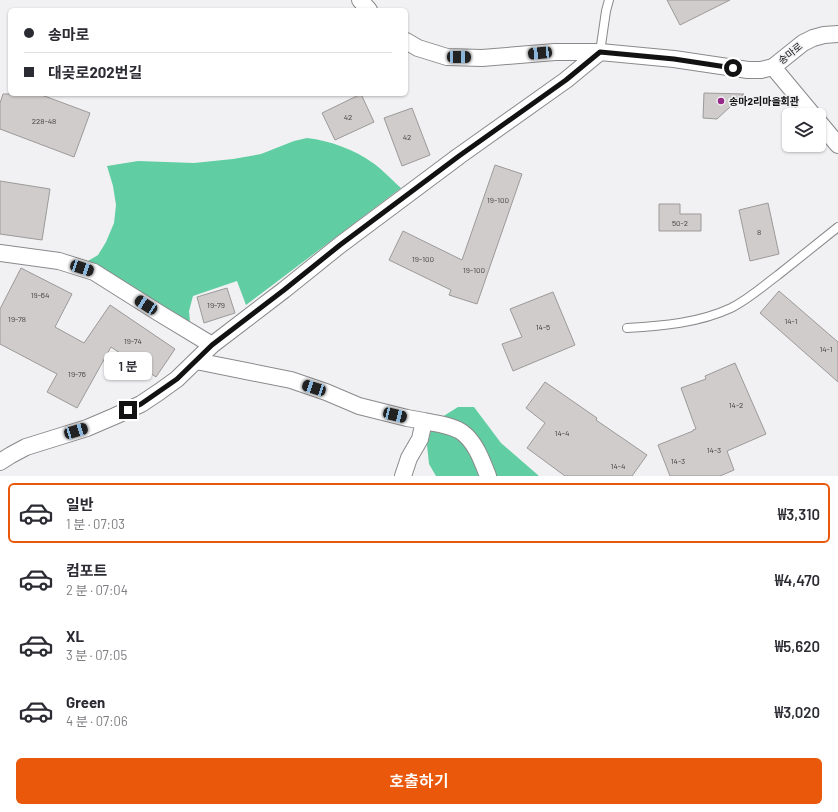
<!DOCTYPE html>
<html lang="ko">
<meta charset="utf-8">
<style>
:root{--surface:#fff;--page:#f2f2f3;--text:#2b2b33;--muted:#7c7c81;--line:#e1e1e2;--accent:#ea580c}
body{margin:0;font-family:Barlow,"Noto Sans KR",sans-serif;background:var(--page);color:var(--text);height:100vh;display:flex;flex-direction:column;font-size:15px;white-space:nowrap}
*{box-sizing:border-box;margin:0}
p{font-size:13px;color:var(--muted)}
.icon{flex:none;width:22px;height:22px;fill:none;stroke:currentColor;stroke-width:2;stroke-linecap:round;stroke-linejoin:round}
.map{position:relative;height:476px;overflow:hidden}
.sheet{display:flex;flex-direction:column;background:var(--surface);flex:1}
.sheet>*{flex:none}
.banner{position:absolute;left:8px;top:8px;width:400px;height:88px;border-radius:6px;box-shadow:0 1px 3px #0004;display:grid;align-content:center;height:88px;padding:0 16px;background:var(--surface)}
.controls{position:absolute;left:782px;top:108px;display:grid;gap:8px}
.controls a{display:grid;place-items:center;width:44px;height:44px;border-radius:6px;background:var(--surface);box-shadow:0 1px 3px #0004;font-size:20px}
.end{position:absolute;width:18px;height:18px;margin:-9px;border:5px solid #121213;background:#fff;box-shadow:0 0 0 2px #fff}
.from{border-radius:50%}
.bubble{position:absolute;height:28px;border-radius:6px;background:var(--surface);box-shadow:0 1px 3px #0004;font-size:13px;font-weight:600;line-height:28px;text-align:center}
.car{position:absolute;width:12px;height:24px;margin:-12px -6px;border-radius:5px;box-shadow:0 0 3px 1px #0007;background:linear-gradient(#222 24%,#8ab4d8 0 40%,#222 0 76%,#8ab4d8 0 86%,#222 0)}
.banner b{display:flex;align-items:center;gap:14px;height:38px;font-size:15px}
.banner b+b{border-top:1px solid var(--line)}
.banner i{width:10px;height:10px;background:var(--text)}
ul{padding:7px 0 0;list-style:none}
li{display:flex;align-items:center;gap:12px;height:60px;margin:0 8px 6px;padding:0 8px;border:2px solid transparent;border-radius:6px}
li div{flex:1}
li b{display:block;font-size:15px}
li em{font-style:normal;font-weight:600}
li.current{border-color:var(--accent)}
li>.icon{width:36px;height:36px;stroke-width:1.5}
.primary-button{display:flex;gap:8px;margin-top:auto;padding:8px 16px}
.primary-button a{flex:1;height:46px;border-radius:6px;background:var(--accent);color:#fff;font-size:16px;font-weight:600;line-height:46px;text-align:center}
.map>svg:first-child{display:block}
.forest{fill:#60cea2}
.building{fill:#d0cccb;stroke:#9c9999}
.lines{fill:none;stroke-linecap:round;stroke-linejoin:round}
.service-casing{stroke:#8a8a8d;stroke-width:10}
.minor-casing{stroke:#8a8a8d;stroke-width:18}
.service{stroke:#fff;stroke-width:8}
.minor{stroke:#fff;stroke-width:16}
.route{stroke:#121213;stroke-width:5}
.poi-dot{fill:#982887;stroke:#f1f1f3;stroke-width:1.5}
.labels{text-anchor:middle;stroke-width:3;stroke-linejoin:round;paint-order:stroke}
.number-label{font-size:8px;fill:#424041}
.street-label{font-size:10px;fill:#121213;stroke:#f1f1f3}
.poi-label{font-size:10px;font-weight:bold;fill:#121213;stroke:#f1f1f3;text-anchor:start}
</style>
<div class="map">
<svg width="838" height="476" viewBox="0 0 838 476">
<rect width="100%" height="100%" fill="#f1f1f3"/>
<!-- forest -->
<path class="forest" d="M 307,138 C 331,141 353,149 373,163 C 383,170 392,180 401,188 L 246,305 L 237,281 L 193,296 L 189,311 L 190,322 L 167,311 L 88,261 L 98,255 L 106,242 L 114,223 L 116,205 L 113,186 L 107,166 L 138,161 L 194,163 L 233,159 L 261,154 L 294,141 Z
M 458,407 L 474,407 L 501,443 L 539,476 L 436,476 L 429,464 L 427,445 L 432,427 L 442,417 Z"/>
<!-- building -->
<path class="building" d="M 667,0 L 730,0 L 680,25 Z
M 704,93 L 744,94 L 717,119 L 703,118 Z
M 3,94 L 39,94 L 90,113 L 74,157 L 0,129 L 0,103 Z
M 361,94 L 374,122 L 335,140 L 322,113 Z
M 412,108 L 430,155 L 402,166 L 384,118 Z
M 495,165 L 522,174 L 477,304 L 449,295 L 451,290 L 389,260 L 403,231 L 462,260 Z
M 0,181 L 50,189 L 42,240 L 0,234 Z
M 768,203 L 779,254 L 750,261 L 739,210 Z
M 659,204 L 680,204 L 680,214 L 701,214 L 701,231 L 659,231 Z
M 21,268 L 72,294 L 55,327 L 84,343 L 110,305 L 175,349 L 156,377 L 111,347 L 77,408 L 47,392 L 57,374 L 0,344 L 0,309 Z
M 227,288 L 235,313 L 204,323 L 197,297 Z
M 779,291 L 838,342 L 838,382 L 760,313 Z
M 553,292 L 575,345 L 513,371 L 502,344 L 522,337 L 510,309 Z
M 735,363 L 766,434 L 727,451 L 734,470 L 720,476 L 670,476 L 658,445 L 693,431 L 693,430 L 696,429 L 681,388 L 706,379 L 705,376 Z
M 545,382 L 597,418 L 596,420 L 647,455 L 632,476 L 565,476 L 527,448 L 545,423 L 526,408 Z"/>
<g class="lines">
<defs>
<path id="service" d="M 600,52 L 606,11 L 609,0
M 627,328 C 662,326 699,323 731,308 C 749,299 763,286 778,275 C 798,259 818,243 838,227"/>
<path id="minor" d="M 360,0 L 369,10
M 406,41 L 418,48 L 447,57 L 482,58 L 555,52 L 600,52 L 674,59 L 748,70 L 761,70 L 773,67 L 803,43 L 813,38 L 824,35 L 838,34
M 773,67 L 813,115
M 819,122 L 838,145
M 0,253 L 59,261 L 94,272 L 159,313 L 212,345
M 196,361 L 291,380 L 326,392 L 359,406 L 407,418 L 424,421 L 420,439 L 409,458 L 403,476
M 424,421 C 435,423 455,426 463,433 C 476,443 482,461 488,476
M 0,462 L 11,455 L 26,447 L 87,428 L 115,416 L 141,404 L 159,392 L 177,379 L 212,345 L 284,290 L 340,245 L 459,156 L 566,80 L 600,52"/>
</defs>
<!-- service casing -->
<use href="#service" class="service-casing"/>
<!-- minor casing -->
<use href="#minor" class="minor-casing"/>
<!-- service -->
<use href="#service" class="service"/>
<!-- minor -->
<use href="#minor" class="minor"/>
</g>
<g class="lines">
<!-- route -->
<path class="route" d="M 128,410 L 141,404 L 177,379 L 212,345 L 284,290 L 340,245 L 459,156 L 566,80 L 600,52 L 674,59 L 733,68"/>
</g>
<!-- markers -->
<circle class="poi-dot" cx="721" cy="101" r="4"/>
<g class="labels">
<!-- number labels -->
<g class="number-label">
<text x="348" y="120">42</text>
<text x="44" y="124">228-48</text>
<text x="407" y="140">42</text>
<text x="498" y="203">19-100</text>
<text x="680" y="226">50-2</text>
<text x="759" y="235">8</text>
<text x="423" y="262">19-100</text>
<text x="474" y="273">19-100</text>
<text x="40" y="298">19-64</text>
<text x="216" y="308">19-79</text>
<text x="17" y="322">19-78</text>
<text x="791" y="324">14-1</text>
<text x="543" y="330">14-5</text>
<text x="133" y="344">19-74</text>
<text x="826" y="352">14-1</text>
<text x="77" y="377">19-76</text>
<text x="736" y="408">14-2</text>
<text x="562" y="436">14-4</text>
<text x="714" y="453">14-3</text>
<text x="678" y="464">14-3</text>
<text x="618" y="469">14-4</text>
</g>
<!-- street labels -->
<g class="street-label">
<text transform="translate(790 53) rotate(-39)" y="4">송마로</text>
</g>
<!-- poi labels -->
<g class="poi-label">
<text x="729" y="105">송마2리마을회관</text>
</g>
</g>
</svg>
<div class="controls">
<a><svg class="icon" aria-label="layers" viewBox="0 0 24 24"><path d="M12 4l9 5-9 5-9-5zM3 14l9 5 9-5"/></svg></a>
</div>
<i class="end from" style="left:733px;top:68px"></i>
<i class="end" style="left:128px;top:410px"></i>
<div class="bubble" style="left:104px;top:352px;width:48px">1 분</div>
<i class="car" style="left:540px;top:53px;rotate:265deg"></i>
<i class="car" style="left:459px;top:57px;rotate:91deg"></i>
<i class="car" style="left:82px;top:268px;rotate:108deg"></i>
<i class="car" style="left:146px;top:305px;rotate:303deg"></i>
<i class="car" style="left:314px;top:388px;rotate:288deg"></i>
<i class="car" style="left:395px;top:415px;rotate:104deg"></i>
<i class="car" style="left:76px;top:431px;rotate:73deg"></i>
<div class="banner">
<b><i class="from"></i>송마로</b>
<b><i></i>대곶로202번길</b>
</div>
</div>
<section class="sheet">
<ul>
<li class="current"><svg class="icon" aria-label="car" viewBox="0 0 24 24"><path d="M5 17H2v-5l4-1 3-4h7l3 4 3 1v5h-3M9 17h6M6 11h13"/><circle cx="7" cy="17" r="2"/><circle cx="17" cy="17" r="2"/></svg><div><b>일반</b><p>1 분 · 07:03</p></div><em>₩3,310</em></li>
<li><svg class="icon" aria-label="car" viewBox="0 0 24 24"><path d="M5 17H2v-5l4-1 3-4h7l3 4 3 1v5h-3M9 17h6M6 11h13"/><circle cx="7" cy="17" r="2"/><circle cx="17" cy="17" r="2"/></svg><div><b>컴포트</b><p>2 분 · 07:04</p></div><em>₩4,470</em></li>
<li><svg class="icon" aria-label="car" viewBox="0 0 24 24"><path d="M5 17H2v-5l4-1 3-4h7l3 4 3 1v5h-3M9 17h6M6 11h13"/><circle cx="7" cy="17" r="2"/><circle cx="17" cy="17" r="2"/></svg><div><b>XL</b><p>3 분 · 07:05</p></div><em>₩5,620</em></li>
<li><svg class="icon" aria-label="car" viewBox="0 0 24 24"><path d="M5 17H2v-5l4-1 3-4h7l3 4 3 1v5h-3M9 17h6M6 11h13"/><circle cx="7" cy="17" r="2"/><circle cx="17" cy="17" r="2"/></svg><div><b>Green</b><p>4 분 · 07:06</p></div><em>₩3,020</em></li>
</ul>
<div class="primary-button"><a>호출하기</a></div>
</section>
